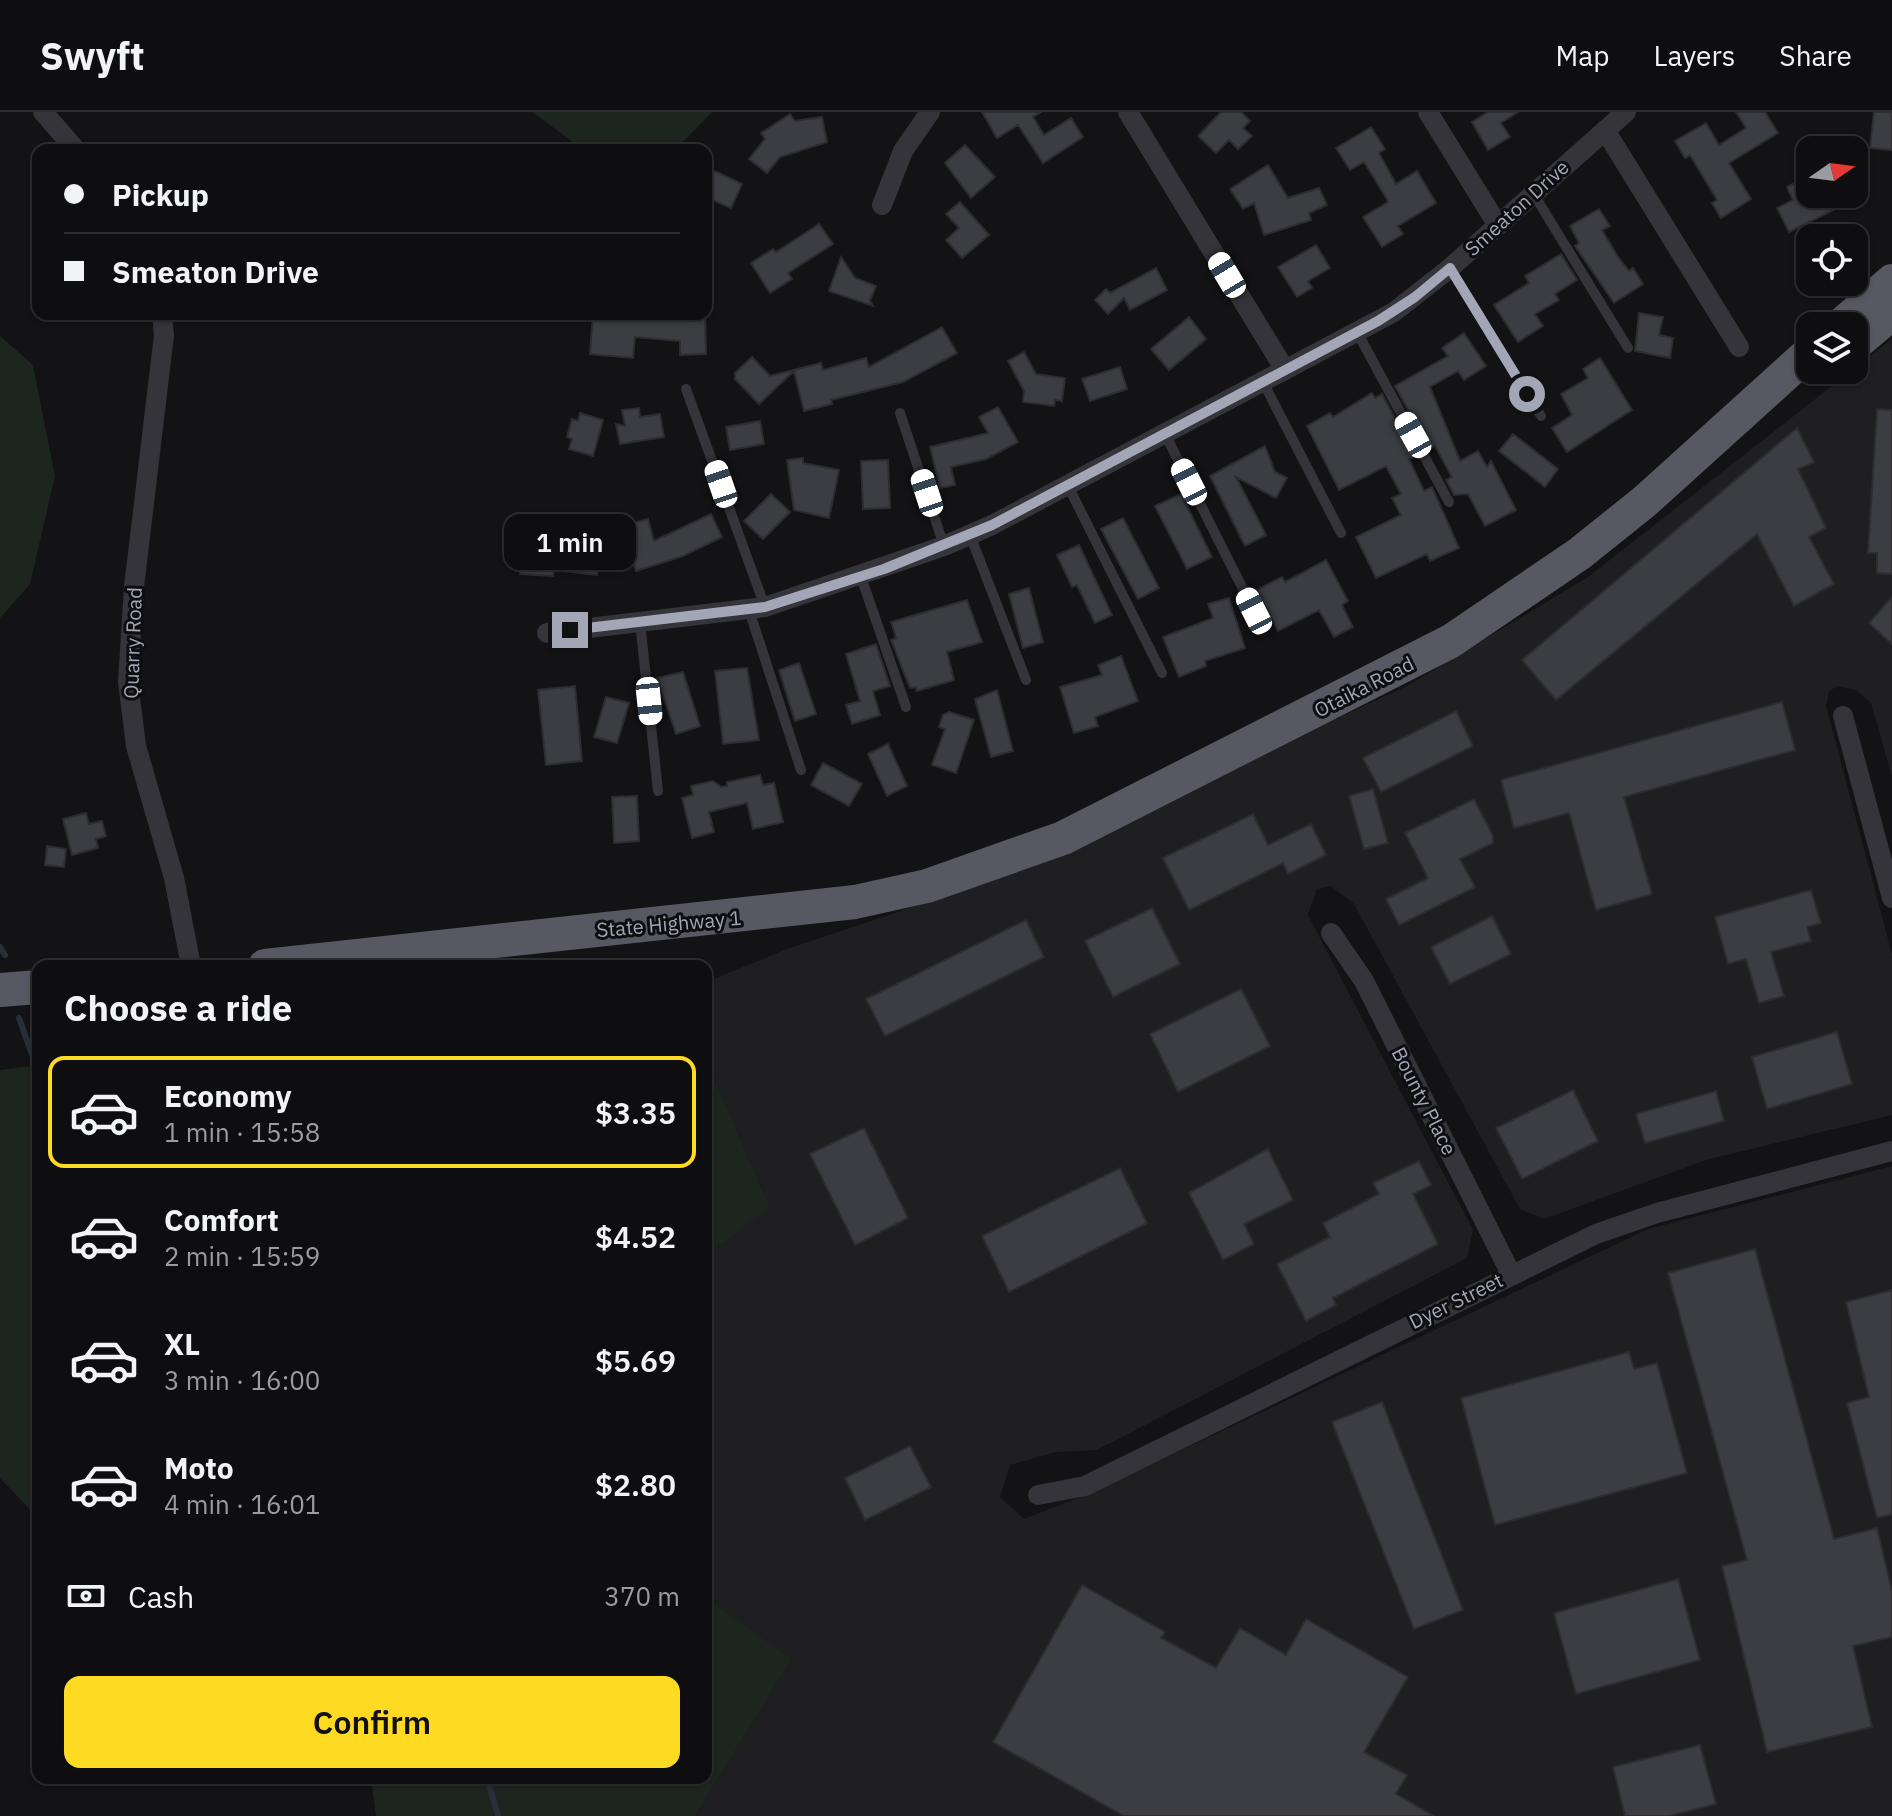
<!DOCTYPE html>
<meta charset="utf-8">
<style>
:root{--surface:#0e0e10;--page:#171719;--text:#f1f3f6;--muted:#9b9c9f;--line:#2e2e30;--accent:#fedb22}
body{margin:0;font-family:"IBM Plex Sans",sans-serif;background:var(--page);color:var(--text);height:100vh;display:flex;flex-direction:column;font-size:30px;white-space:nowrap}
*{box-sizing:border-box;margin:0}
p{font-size:26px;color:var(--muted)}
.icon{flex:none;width:44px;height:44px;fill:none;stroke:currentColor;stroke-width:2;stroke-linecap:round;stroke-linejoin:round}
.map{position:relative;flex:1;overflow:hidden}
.side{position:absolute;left:32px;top:848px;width:680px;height:824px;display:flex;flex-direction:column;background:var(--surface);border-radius:16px;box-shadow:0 2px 6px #0004,0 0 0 2px var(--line)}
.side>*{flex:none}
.top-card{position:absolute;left:32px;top:32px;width:680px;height:176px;border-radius:16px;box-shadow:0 2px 6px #0004,0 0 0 2px var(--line);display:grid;align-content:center;height:176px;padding:0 32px;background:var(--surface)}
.needle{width:52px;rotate:76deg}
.buttons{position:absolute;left:1796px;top:24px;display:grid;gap:16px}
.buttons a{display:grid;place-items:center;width:72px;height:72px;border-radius:16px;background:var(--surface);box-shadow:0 2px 6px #0004,0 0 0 2px var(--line);font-size:40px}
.end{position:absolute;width:36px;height:36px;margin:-18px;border:10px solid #a3a6b6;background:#111;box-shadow:0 0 0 4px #111}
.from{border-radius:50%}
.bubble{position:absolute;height:56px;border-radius:16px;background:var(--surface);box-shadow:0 2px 6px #0004,0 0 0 2px var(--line);font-size:26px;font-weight:600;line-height:56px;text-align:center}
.car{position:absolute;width:24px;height:48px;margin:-24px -12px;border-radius:10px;box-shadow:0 0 6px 2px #0007;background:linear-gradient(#fff 24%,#345 0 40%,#fff 0 76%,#345 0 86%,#fff 0)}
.top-card b{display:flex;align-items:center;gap:28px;height:76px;font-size:30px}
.top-card b+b{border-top:2px solid var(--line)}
.top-card i{width:20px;height:20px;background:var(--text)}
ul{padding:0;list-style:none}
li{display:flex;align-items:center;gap:24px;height:112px;margin:0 16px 12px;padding:0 16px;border:4px solid transparent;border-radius:16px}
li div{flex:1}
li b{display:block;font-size:30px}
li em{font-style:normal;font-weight:600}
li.current{border-color:var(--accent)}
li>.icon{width:72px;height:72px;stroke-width:1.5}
h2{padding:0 32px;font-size:36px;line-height:96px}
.pay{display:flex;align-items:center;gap:20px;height:88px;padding:0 32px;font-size:30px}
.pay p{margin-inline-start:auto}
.cta{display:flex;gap:16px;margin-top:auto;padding:16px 32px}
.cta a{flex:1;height:92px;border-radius:16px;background:var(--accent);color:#111;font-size:32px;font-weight:600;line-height:92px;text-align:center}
header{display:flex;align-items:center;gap:48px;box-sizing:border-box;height:112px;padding:0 40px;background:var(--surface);border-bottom:2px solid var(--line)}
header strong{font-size:38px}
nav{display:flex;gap:44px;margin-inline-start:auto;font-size:28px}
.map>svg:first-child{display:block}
.built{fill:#1f1f22}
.green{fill:#1d251f}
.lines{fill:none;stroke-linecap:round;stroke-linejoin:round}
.stream{stroke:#282f39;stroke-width:6}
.building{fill:#3c3d42;stroke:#2d2d31;stroke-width:2}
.service{stroke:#34343a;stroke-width:10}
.minor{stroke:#34343a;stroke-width:20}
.trunk{stroke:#575862;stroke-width:34}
.route{stroke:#a3a6b6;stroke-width:10}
.labels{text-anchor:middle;stroke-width:6;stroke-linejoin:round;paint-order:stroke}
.street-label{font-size:20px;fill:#a3a6b6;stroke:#0e0e10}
</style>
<header>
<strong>Swyft</strong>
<nav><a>Map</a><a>Layers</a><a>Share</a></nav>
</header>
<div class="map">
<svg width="1892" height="1704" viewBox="0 0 1892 1704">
<rect width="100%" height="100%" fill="#131315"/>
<!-- built -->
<path class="built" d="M 1892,227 L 1892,665 L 1871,591 L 1856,578 L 1838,574 L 1829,579 L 1826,594 L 1892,842 L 1892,1003 L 1706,1048 L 1544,1107 L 1520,1097 L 1354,792 L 1331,774 L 1317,777 L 1308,803 L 1473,1118 L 1467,1146 L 1097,1338 L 1056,1340 L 1010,1353 L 1000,1385 L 1024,1407 L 1093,1380 L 1648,1117 L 1892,1054 L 1892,1704 L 695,1704 L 792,1547 L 706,1485 L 706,1137 L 725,1131 L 770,1095 L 706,947 L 706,870 L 790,836 L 964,778 L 1407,574 L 1588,465 Z"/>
<!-- green -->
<path class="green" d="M 532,0 L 712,0 L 675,38 L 584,38 Z
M 0,224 L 33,253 L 55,364 L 30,472 L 0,506 Z
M 706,947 L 770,1095 L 725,1131 L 706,1137 Z
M 38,953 L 38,1406 L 0,1366 L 0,958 Z
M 706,1485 L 792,1547 L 695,1704 L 376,1704 L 371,1666 L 706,1666 Z"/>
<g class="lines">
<!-- stream -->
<path class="stream" d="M 0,835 L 5,843
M 19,906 L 38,959
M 487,1666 L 498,1704"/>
</g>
<!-- building -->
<path class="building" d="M 982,0 L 1041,0 L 1033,5 L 1044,23 L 1071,6 L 1083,25 L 1043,51 L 1018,13 L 997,26 Z
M 1221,0 L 1241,0 L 1250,9 L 1243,16 L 1252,24 L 1238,37 L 1229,28 L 1216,41 L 1198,24 Z
M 1488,0 L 1518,0 L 1501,11 L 1510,25 L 1488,38 L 1472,10 Z
M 1736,0 L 1765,0 L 1778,21 L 1729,51 L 1751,87 L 1721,106 L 1712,91 L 1717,88 L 1690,43 L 1685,46 L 1675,29 L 1706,11 L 1719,33 L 1746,16 Z
M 1874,0 L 1892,0 L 1892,38 L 1870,36 Z
M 790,2 L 795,9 L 822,5 L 827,30 L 780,45 L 767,61 L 749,47 L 765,27 L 761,21 Z
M 1371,15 L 1385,37 L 1379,41 L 1396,72 L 1417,59 L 1436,91 L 1398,114 L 1403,122 L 1382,135 L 1363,105 L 1388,90 L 1385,84 L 1364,50 L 1350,58 L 1336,36 Z
M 965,33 L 995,65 L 971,86 L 945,51 Z
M 1268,53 L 1288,86 L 1319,76 L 1327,93 L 1309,101 L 1311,108 L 1264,123 L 1254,91 L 1243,97 L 1230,77 Z
M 706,55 L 742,72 L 731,96 L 706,85 Z
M 1810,63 L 1810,82 L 1866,82 L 1789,120 L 1777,96 L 1793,88 L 1787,75 Z
M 960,90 L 989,123 L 962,146 L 946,128 L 959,116 L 946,102 Z
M 1599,97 L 1610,114 L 1602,118 L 1618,145 L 1629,159 L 1633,156 L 1643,172 L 1614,191 L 1575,134 L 1579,131 L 1570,114 Z
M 819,112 L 833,132 L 788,161 L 792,167 L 770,181 L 751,151 L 773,137 L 776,140 Z
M 1316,133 L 1330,156 L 1308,169 L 1312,176 L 1297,185 L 1278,155 Z
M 1561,142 L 1577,168 L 1555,182 L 1559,188 L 1535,202 L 1543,214 L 1518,230 L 1494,193 L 1529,171 L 1525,164 Z
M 841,145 L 855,166 L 876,174 L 870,189 L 873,194 L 829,179 Z
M 1156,156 L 1167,178 L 1130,198 L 1124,186 L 1108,202 L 1095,188 L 1106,177 L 1110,181 Z
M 1639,201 L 1663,205 L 1659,223 L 1673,226 L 1670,246 L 1635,239 Z
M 593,202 L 679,206 L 679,202 L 705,202 L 706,242 L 680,243 L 680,229 L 635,225 L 633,246 L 590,242 Z
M 1189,205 L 1206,227 L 1169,258 L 1151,237 Z
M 942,215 L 957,241 L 903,270 L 831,288 L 832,292 L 804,299 L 794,259 L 759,292 L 735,267 L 735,261 L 752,245 L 770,264 L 821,251 L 823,258 L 866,246 L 869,255 Z
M 1464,221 L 1486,254 L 1464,268 L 1458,259 L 1430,275 L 1460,349 L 1478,339 L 1487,355 L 1491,349 L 1516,398 L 1485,414 L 1468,382 L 1454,383 L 1446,368 L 1452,365 L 1435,334 L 1429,337 L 1395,274 L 1448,244 L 1442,236 Z
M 1024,240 L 1036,262 L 1065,266 L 1062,289 L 1055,288 L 1054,294 L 1023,290 L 1024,279 L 1008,249 Z
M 1600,246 L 1632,298 L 1567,340 L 1552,316 L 1572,303 L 1561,282 L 1588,266 L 1583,257 Z
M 1120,255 L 1127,277 L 1090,289 L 1082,267 Z
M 1372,281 L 1375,286 L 1382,282 L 1415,344 L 1409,347 L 1424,379 L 1432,375 L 1459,436 L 1430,449 L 1427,442 L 1376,466 L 1356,425 L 1401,403 L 1392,386 L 1401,382 L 1386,354 L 1339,378 L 1307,314 L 1330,301 L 1333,305 Z
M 998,295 L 1018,330 L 986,347 L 951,355 L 955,373 L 940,376 L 930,335 L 988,321 L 979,305 Z
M 639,296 L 640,305 L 660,302 L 664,325 L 620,332 L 616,312 L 625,314 L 622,298 Z
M 1877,297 L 1892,298 L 1892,462 L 1877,461 L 1877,441 L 1868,441 Z
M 580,301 L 603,308 L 593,344 L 569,337 L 572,327 L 567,325 L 572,307 L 578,309 Z
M 760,309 L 764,332 L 730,338 L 726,315 Z
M 1797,316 L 1814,350 L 1798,357 L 1826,416 L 1809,425 L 1834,472 L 1794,494 L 1757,422 L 1556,588 L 1522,548 Z
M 1513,322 L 1558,357 L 1545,375 L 1499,339 Z
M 1265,334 L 1275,360 L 1287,366 L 1276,386 L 1236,365 L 1266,423 L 1245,434 L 1210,364 Z
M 803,346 L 803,351 L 839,358 L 829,406 L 794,398 L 787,348 Z
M 888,348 L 890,396 L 863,397 L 861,349 Z
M 771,382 L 790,400 L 763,427 L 744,409 Z
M 1181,382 L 1212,445 L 1187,457 L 1155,394 Z
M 711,402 L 722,425 L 683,444 L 636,459 L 622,414 L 648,407 L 654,429 Z
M 1123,406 L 1159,476 L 1138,487 L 1101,417 Z
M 576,420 L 602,423 L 597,463 L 554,458 L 553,464 L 520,462 L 522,439 L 573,443 Z
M 1079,433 L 1112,503 L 1095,511 L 1077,473 L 1072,475 L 1057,443 Z
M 1326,448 L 1348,489 L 1342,493 L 1353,515 L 1334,525 L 1319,498 L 1278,519 L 1257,478 L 1282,465 L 1285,470 Z
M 1029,476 L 1043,530 L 1023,536 L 1009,482 Z
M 1892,485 L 1892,532 L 1869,511 Z
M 1229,486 L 1245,536 L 1205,549 L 1206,554 L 1179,565 L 1163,525 L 1213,506 L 1208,492 Z
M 967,488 L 982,530 L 947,540 L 954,568 L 917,579 L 916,575 L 910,576 L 891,528 L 896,526 L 891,510 Z
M 876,532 L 890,574 L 873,579 L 880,603 L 852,612 L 846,593 L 860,589 L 846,542 Z
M 1121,544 L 1138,589 L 1095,605 L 1098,614 L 1074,621 L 1060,575 L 1102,563 L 1098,553 Z
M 799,551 L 816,602 L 795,609 L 779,558 Z
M 747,556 L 759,628 L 723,632 L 715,559 Z
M 683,560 L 700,614 L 676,622 L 657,566 Z
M 575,574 L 582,649 L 546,653 L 538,578 Z
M 997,578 L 1013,639 L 991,645 L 975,587 Z
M 606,585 L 629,591 L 617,631 L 594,625 Z
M 1782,590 L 1795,638 L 1624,685 L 1652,782 L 1596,798 L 1569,701 L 1514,716 L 1501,668 Z
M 1456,599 L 1473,634 L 1381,680 L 1363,646 Z
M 949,600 L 974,608 L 956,661 L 932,653 L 945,617 L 939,615 L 943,603 Z
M 888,632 L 907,674 L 887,684 L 868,642 Z
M 823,651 L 862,672 L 849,694 L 811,673 Z
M 760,663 L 763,673 L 774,671 L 783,710 L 753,717 L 747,691 L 709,700 L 714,720 L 692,726 L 682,686 L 693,683 L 691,674 L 713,669 L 721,675 L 727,674 L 727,670 Z
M 1373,677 L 1388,731 L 1364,737 L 1349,684 Z
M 637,684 L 639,729 L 614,731 L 612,685 Z
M 1474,687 L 1493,724 L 1493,731 L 1460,747 L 1475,775 L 1399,813 L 1386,787 L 1428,766 L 1405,721 Z
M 86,701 L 89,712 L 102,709 L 106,724 L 96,727 L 98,736 L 72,743 L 63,707 Z
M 1253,702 L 1268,733 L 1311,712 L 1326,743 L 1288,762 L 1283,751 L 1189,798 L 1163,746 Z
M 47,734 L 66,737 L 64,755 L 45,753 Z
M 1811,778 L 1821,811 L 1807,815 L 1811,829 L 1771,840 L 1784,884 L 1759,891 L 1746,847 L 1728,852 L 1715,805 Z
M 1152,796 L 1180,852 L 1113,885 L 1085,829 Z
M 1492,804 L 1511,842 L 1450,872 L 1431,835 Z
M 1026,808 L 1044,845 L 885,924 L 866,887 Z
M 1241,877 L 1270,934 L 1178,980 L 1150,922 Z
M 1837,920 L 1852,972 L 1767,997 L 1752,945 Z
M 1573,978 L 1598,1029 L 1522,1067 L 1496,1016 Z
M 1716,979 L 1724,1009 L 1645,1031 L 1636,1002 Z
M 864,1016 L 908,1106 L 855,1133 L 810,1042 Z
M 1268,1037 L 1293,1088 L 1244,1112 L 1254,1132 L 1223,1148 L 1189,1081 Z
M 1419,1049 L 1431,1073 L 1413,1082 L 1438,1132 L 1333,1186 L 1336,1193 L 1306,1209 L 1277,1152 L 1330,1125 L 1323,1111 L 1379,1082 L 1373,1071 Z
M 1120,1056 L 1147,1111 L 1009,1180 L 982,1124 Z
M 1755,1137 L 1834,1427 L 1877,1416 L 1892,1479 L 1892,1525 L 1853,1534 L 1872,1615 L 1767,1640 L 1722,1454 L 1747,1448 L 1668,1161 Z
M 1892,1178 L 1892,1402 L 1877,1406 L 1847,1291 L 1869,1285 L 1846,1190 Z
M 1629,1240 L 1634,1257 L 1657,1251 L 1687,1361 L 1495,1413 L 1461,1286 Z
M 1382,1290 L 1463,1498 L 1414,1517 L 1332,1310 Z
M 910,1334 L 931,1375 L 865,1408 L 845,1366 Z
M 1678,1467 L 1700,1548 L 1576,1582 L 1554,1501 Z
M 1082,1473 L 1165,1520 L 1161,1526 L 1216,1556 L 1240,1516 L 1286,1543 L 1306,1507 L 1408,1565 L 1364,1640 L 1407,1663 L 1396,1682 L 1434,1704 L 1124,1704 L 993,1630 Z
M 1700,1633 L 1716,1692 L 1669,1704 L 1625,1704 L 1613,1655 Z"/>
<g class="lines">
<!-- service -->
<path class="service" d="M 1533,81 L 1628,236
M 1450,156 L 1541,304
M 1357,220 L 1449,390
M 1263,270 L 1341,421
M 686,277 L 765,495
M 900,301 L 944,434
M 1165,322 L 1254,499
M 1067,372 L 1162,561
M 970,423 L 1026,568
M 861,465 L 906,595
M 749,498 L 801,658
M 640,510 L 658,679"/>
<!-- minor -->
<path class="minor" d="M 43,0 L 76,38
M 1128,0 L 1285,258
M 1428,0 L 1497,112
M 1605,18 L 1739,235
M 882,93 L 903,39 L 930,0
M 162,202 L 164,223 L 134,475 L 128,570 L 136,634 L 174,766 L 191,854
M 547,521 L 765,495 L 944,434 L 992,413 L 1394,200 L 1450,156 L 1626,0
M 1843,604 L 1892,786
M 1331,821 L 1364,869 L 1511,1162
M 1038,1383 L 1085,1374 L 1596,1122 L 1657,1101 L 1892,1039"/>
<!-- trunk -->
<path class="trunk" d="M 1840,214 L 1892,169
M 1854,233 L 1892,201
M 265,854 L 855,790 L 927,774 L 1063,726 L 1451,529 L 1579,442 L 1644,390 L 1810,240
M 0,878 L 38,875"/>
</g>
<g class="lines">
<!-- route -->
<path class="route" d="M 570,518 L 765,495 L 884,457 L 992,413 L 1378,209 L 1415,185 L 1450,156 L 1527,282"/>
</g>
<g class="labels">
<!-- street labels -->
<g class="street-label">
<text transform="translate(1517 96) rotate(-42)" y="7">Smeaton Drive</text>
<text transform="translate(133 531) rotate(-88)" y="7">Quarry Road</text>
<text transform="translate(1364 575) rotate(-27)" y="7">Otaika Road</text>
<text transform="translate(669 812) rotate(-5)" y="7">State Highway 1</text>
<text transform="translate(1424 989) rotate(63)" y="7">Bounty Place</text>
<text transform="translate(1456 1189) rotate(-26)" y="7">Dyer Street</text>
</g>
</g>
</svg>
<div class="buttons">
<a><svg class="needle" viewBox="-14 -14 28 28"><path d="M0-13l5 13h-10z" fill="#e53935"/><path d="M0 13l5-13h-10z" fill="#9b9c9f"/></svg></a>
<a><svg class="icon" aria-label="locate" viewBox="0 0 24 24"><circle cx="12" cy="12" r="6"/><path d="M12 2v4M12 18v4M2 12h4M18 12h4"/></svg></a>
<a><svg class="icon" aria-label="layers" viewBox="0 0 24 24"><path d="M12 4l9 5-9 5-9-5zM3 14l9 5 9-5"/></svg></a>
</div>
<i class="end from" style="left:1527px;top:282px"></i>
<i class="end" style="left:570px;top:518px"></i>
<div class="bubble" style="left:504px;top:402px;width:132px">1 min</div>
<i class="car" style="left:1227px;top:163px;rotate:329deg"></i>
<i class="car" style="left:1413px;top:323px;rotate:331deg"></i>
<i class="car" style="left:1189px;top:370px;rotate:333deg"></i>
<i class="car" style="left:721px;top:372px;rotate:341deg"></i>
<i class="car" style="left:927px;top:381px;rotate:342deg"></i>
<i class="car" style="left:1254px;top:499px;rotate:333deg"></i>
<i class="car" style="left:649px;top:589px;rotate:174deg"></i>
<div class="top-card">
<b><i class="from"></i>Pickup</b>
<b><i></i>Smeaton Drive</b>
</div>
<section class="side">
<h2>Choose a ride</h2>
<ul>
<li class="current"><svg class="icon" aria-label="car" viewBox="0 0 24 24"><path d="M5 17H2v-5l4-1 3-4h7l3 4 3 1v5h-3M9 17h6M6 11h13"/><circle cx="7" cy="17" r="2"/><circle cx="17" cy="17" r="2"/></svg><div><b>Economy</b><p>1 min · 15:58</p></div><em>$3.35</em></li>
<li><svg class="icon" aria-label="car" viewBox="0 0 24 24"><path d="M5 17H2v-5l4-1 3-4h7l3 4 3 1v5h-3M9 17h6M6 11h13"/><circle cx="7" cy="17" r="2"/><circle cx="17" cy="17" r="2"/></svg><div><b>Comfort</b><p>2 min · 15:59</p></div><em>$4.52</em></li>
<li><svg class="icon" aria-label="car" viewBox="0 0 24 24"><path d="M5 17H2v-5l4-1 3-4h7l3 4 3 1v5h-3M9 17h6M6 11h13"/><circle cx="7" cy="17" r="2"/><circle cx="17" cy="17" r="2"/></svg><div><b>XL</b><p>3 min · 16:00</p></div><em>$5.69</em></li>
<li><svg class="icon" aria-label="car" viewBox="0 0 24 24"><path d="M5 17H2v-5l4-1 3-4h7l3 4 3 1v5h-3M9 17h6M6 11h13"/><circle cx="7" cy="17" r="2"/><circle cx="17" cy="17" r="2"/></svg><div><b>Moto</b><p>4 min · 16:01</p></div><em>$2.80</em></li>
</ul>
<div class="pay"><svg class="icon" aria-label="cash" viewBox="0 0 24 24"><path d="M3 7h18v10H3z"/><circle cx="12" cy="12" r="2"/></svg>Cash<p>370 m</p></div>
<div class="cta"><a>Confirm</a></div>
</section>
</div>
